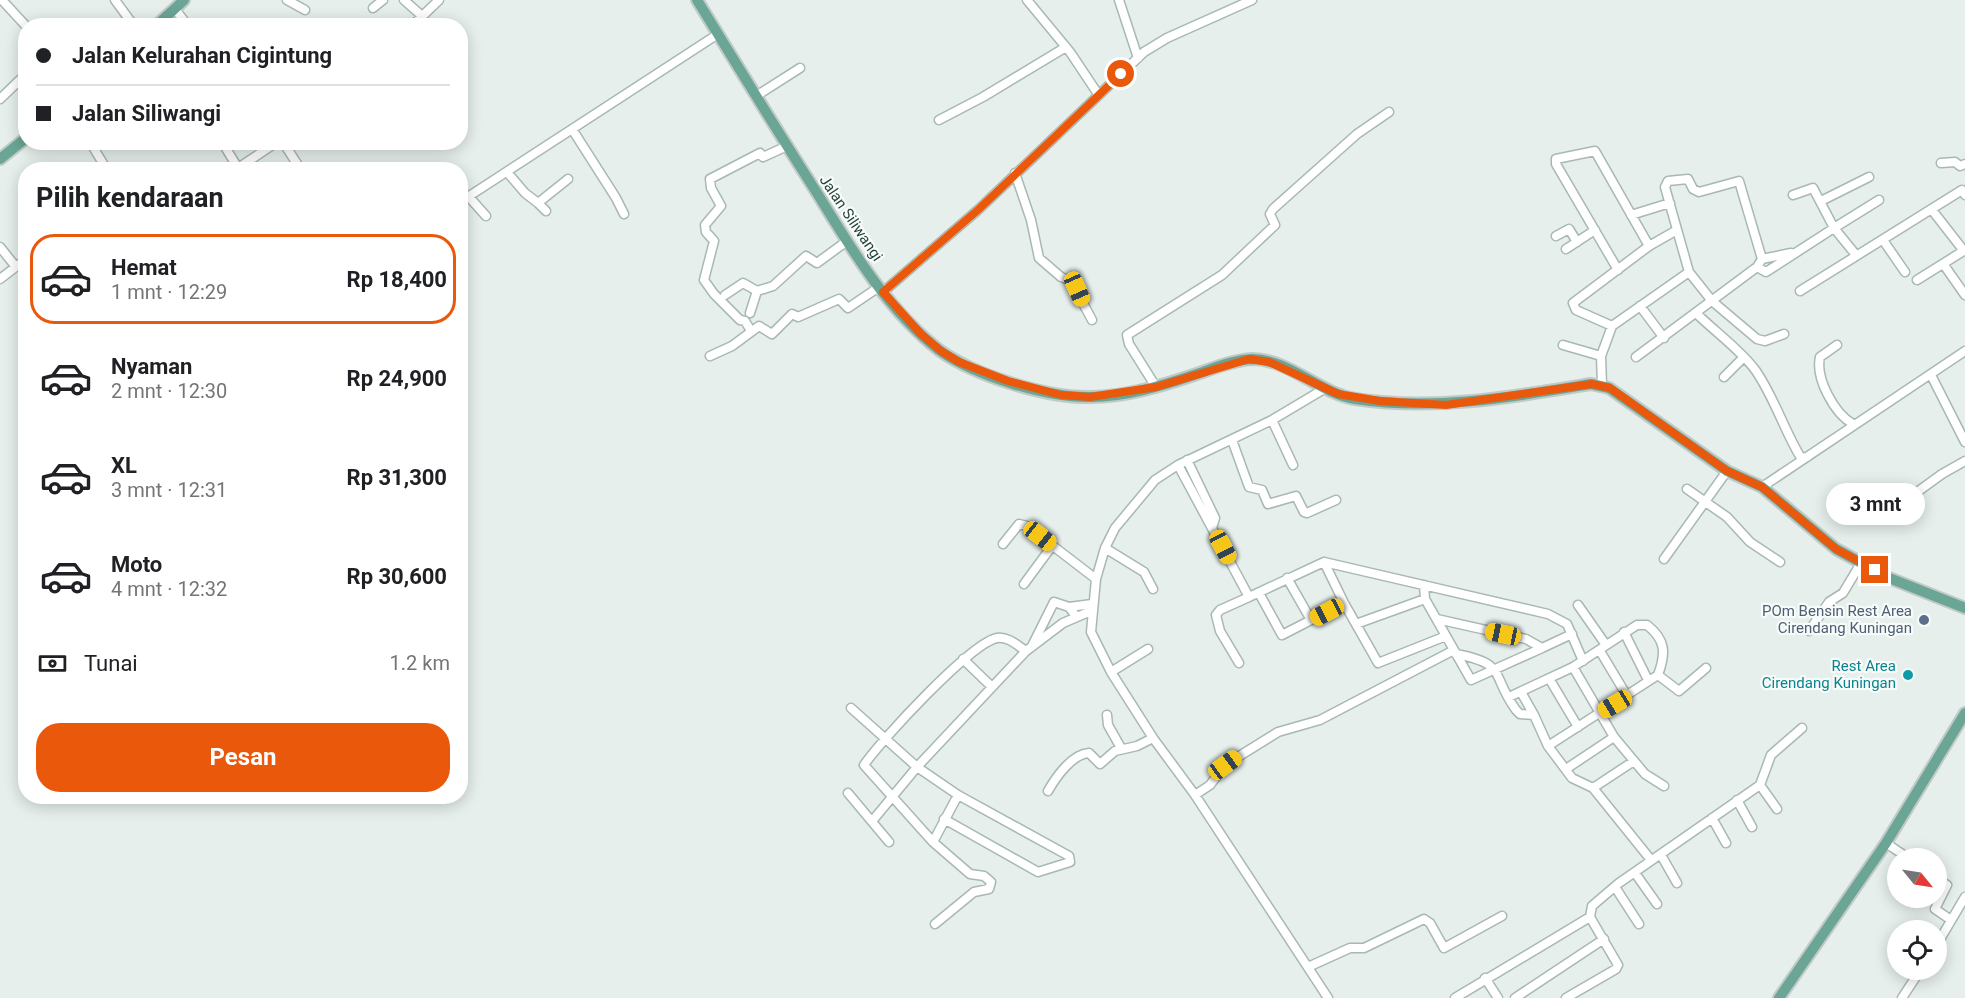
<!DOCTYPE html>
<html lang="id">
<meta charset="utf-8">
<style>
:root{--surface:#fff;--page:#f6f6f6;--text:#202124;--muted:#757577;--line:#e0e0e0;--accent:#ea580c}
body{margin:0;font-family:Roboto,sans-serif;background:var(--page);color:var(--text);height:100vh;display:flex;flex-direction:column;font-size:22px;white-space:nowrap}
*{box-sizing:border-box;margin:0}
p{font-size:20px;color:var(--muted)}
.icon{flex:none;width:33px;height:33px;fill:none;stroke:currentColor;stroke-width:2;stroke-linecap:round;stroke-linejoin:round}
.map{position:relative;flex:1;overflow:hidden}
.sheet{position:absolute;left:18px;top:162px;width:450px;height:642px;display:flex;flex-direction:column;background:var(--surface);border-radius:24px;box-shadow:0 3px 15px #0003}
.sheet>*{flex:none}
.banner{position:absolute;left:18px;top:18px;width:450px;height:132px;border-radius:24px;box-shadow:0 3px 15px #0003;display:grid;align-content:center;height:132px;padding:0 18px;background:var(--surface)}
.needle{width:39px;rotate:120deg}
.tools{position:absolute;left:1887px;top:848px;display:grid;gap:12px}
.tools a{display:grid;place-items:center;width:60px;height:60px;border-radius:50%;background:var(--surface);box-shadow:0 3px 15px #0003;font-size:30px}
.end{position:absolute;width:27px;height:27px;margin:-14px;border:8px solid #ea580c;background:#fff;box-shadow:0 0 0 3px #fff}
.from{border-radius:50%}
.bubble{position:absolute;height:42px;border-radius:21px;background:var(--surface);box-shadow:0 3px 15px #0003;font-size:20px;font-weight:700;line-height:42px;text-align:center}
.car{position:absolute;width:18px;height:36px;margin:-18px -9px;border-radius:8px;box-shadow:0 0 4px 2px #0007;background:linear-gradient(#f5c518 24%,#345 0 40%,#f5c518 0 76%,#345 0 86%,#f5c518 0)}
.banner b{display:flex;align-items:center;gap:21px;height:57px;font-size:22px}
.banner b+b{border-top:2px solid var(--line)}
.banner i{width:15px;height:15px;background:var(--text)}
ul{padding:0;list-style:none}
li{display:flex;align-items:center;gap:18px;height:90px;margin:0 12px 9px;padding:0 6px;border:3px solid transparent;border-radius:24px}
li div{flex:1}
li b{display:block;font-size:22px}
li em{font-style:normal;font-weight:700}
li.current{border-color:var(--accent)}
li>.icon{width:54px;height:54px;stroke-width:1.5}
h2{padding:0 18px;font-size:27px;line-height:72px}
.pay{display:flex;align-items:center;gap:15px;height:66px;padding:0 18px;font-size:22px}
.pay p{margin-inline-start:auto}
.action{display:flex;gap:12px;margin-top:auto;padding:12px 18px}
.action a{flex:1;height:69px;border-radius:24px;background:var(--accent);color:#fff;font-size:24px;font-weight:700;line-height:69px;text-align:center}
.map>svg:first-child{display:block}
.lines{fill:none;stroke-linecap:round;stroke-linejoin:round}
.minor-casing{stroke:#a8b8b2;stroke-width:11}
.major-casing{stroke:#c2cac8;stroke-width:14}
.minor{stroke:#fff;stroke-width:8}
.major{stroke:#6aa596;stroke-width:10}
.route{stroke:#ea580c;stroke-width:8}
.service-dot{fill:#5c6f8a;stroke:#f7fbf9;stroke-width:2}
.culture-dot{fill:#0f9aa8;stroke:#f7fbf9;stroke-width:2}
.labels{text-anchor:middle;stroke-width:4.5;stroke-linejoin:round;paint-order:stroke}
.street-label{font-size:15px;fill:#24423a;stroke:#f7fbf9}
.service-label{font-size:15px;fill:#4e5e75;stroke:#f7fbf9;text-anchor:end}
.culture-label{font-size:15px;fill:#0d838f;stroke:#f7fbf9;text-anchor:end}
</style>
<div class="map">
<svg width="1965" height="998" viewBox="0 0 1965 998">
<rect width="100%" height="100%" fill="#e6efeb"/>
<g class="lines">
<defs>
<path id="minor" d="M 2,0 L 26,26
M 115,0 L 134,26
M 287,0 L 305,10
M 404,0 L 422,16
M 1027,0 L 1070,52 L 1098,94
M 1119,0 L 1138,58
M 373,8 L 383,0
M 175,9 L 188,26
M 412,26 L 439,0
M 756,96 L 800,68
M 0,99 L 26,74
M 939,120 L 983,97 L 1066,47
M 572,129 L 616,198 L 624,214
M 90,142 L 107,170
M 222,142 L 238,168
M 283,142 L 301,170
M 1941,163 L 1955,162 L 1960,166 L 1965,164
M 235,170 L 277,142
M 507,172 L 525,193 L 538,203
M 1015,173 L 1031,220 L 1039,258 L 1061,277 L 1071,281 L 1092,320
M 1793,195 L 1813,188 L 1834,228 L 1879,200
M 469,197 L 486,216
M 1821,201 L 1869,177
M 460,202 L 718,34
M 1932,210 L 1964,251
M 546,211 L 538,203 L 568,179
M 1631,215 L 1670,203
M 1556,236 L 1569,229 L 1577,242
M 1883,240 L 1905,272
M 0,247 L 16,267
M 1566,249 L 1595,230
M 1944,265 L 1965,295
M 1757,267 L 1766,272 L 1834,228 L 1856,255
M 1618,270 L 1556,164 L 1556,159 L 1595,151 L 1649,246
M 1689,272 L 1712,301 L 1757,339 L 1765,341 L 1784,334
M 0,279 L 26,259
M 1917,280 L 1965,250
M 1800,291 L 1962,190 L 1965,195
M 883,292 L 979,209 L 1144,52 L 1167,38 L 1252,0
M 725,295 L 743,283 L 757,291
M 1640,306 L 1664,338
M 750,313 L 757,291 L 773,286 L 806,256 L 817,263 L 847,241
M 1696,313 C 1714,331 1742,351 1756,371 C 1775,399 1784,430 1801,458 L 1807,457
M 1612,326 L 1576,310 L 1573,303 L 1649,246 L 1677,230
M 751,331 L 745,321 L 740,320 L 714,294 L 704,280 L 714,241 L 706,232 L 705,225 L 721,206 L 711,188 L 710,179 L 760,153 L 763,157 L 787,146
M 1563,345 L 1601,356
M 1837,345 L 1820,357 C 1815,379 1835,414 1853,424
M 710,356 L 732,346 L 759,326 L 772,334 L 792,314 L 798,317 L 839,299 L 848,308 L 879,287
M 1636,357 L 1757,267 L 1762,259 L 1791,253
M 1931,375 L 1965,442
M 1724,377 L 1743,358
M 1602,385 L 1601,356 L 1612,326 L 1689,272 L 1665,187 L 1668,181 L 1688,179 L 1693,189 L 1699,192 L 1739,181 L 1762,259
M 1156,387 L 1129,344 L 1127,335 L 1222,275 L 1275,225 L 1270,214 L 1273,209 L 1357,134 L 1389,112
M 1324,389 L 1272,420 L 1178,465 L 1155,480 L 1115,528 L 1105,548 L 1096,579 L 1091,632 L 1111,672 L 1153,738 L 1195,795 L 1328,998
M 1272,420 L 1293,465
M 1232,440 L 1249,487 L 1262,490 L 1268,504 L 1296,496 L 1304,512 L 1307,513 L 1336,500
M 1187,460 L 1215,518 L 1212,528
M 1178,465 L 1249,597 L 1324,562 L 1548,614 L 1567,624 L 1583,661
M 1762,487 L 1965,351
M 1687,489 L 1727,517 L 1750,542 L 1780,562
M 1902,503 L 1942,474 L 1965,461
M 1003,544 L 1019,524 L 1027,526 L 1096,579
M 1105,548 L 1144,572 L 1153,589
M 1664,559 L 1727,471
M 1324,562 L 1344,603 L 1378,663 L 1446,636
M 1287,578 L 1311,620
M 1024,584 L 1052,546
M 1424,585 L 1425,599 L 1471,680 L 1542,648
M 1259,593 L 1282,635 L 1344,603
M 1578,605 L 1606,645
M 1069,607 L 1092,604
M 1437,619 L 1526,639 L 1542,648 L 1572,634
M 1356,624 L 1425,599
M 1809,631 L 1829,602 L 1843,593 L 1861,563
M 1624,632 L 1648,680
M 1033,644 L 1054,602 L 1069,607 L 1076,616
M 1600,651 L 1627,696
M 1456,654 C 1508,664 1490,674 1516,710 L 1520,714 L 1534,715 L 1548,746 L 1572,778 L 1593,788 L 1651,860
M 963,659 L 992,687
M 1239,663 L 1220,631 L 1216,615 L 1220,610 L 1249,597
M 1573,667 L 1614,737 L 1645,774 L 1664,786
M 1111,672 L 1148,649
M 1658,675 L 1679,691 L 1706,668
M 1550,680 L 1578,727
M 1521,692 L 1534,715
M 1509,697 L 1573,667 L 1637,625 L 1647,625 C 1666,640 1666,653 1658,675 L 1548,746
M 851,708 L 917,767 L 958,795 L 1069,856 L 1070,862 L 1038,872 L 944,819
M 1107,715 L 1108,725 L 1121,748
M 1566,769 L 1614,737
M 1760,785 L 1777,809
M 1593,788 L 1634,761
M 1048,791 C 1056,777 1072,754 1089,753 L 1100,764 L 1115,751 L 1137,746 L 1153,738
M 848,793 L 889,842
M 1195,795 L 1210,785 L 1225,765 L 1278,732 L 1320,720 L 1454,650
M 1737,800 L 1752,827
M 1712,818 L 1726,843
M 873,820 L 917,767 L 1026,651 L 1063,623 L 1091,611
M 933,842 L 958,795
M 1886,843 L 1908,858
M 1661,855 L 1677,883
M 1635,873 L 1657,904
M 1936,878 L 1947,885 L 1935,909 L 1951,920
M 1615,887 L 1639,924
M 935,924 L 974,892 L 989,889 L 991,882 L 984,876 L 970,874 L 933,842 L 864,765 C 881,740 971,643 997,638 C 1008,636 1018,646 1026,651
M 1936,946 L 1965,897
M 1308,967 L 1350,948 L 1364,948 L 1424,919 L 1430,923 L 1444,948 L 1502,916
M 1485,978 L 1498,998
M 1455,998 L 1590,917 L 1592,906 L 1619,883 L 1760,785 L 1771,755 L 1802,728
M 1515,998 L 1604,939
M 1566,998 L 1616,969 L 1618,965 L 1590,917
M 1902,998 L 1921,969"/>
<path id="major" d="M 697,0 C 737,65 776,129 817,193 C 851,248 887,310 939,350 C 975,376 1047,398 1091,397 C 1125,397 1161,386 1194,375 C 1212,369 1232,360 1252,359 C 1289,359 1319,393 1355,399 C 1435,411 1513,397 1591,384 L 1609,388 L 1727,471 L 1762,487 L 1836,549 L 1889,578 L 1965,608
M 156,26 L 184,0
M 0,159 L 26,138
M 1779,998 L 1886,843 L 1965,713"/>
</defs>
<!-- minor casing -->
<use href="#minor" class="minor-casing"/>
<!-- major casing -->
<use href="#major" class="major-casing"/>
<!-- minor -->
<use href="#minor" class="minor"/>
<!-- major -->
<use href="#major" class="major"/>
</g>
<g class="lines">
<!-- route -->
<path class="route" d="M 1121,74 L 979,209 L 883,292 L 921,334 L 941,351 L 959,362 L 1008,381 L 1061,395 L 1090,397 L 1156,387 L 1249,359 L 1269,362 L 1338,394 L 1380,401 L 1446,405 L 1592,384 L 1610,388 L 1727,471 L 1762,487 L 1836,549 L 1875,570"/>
</g>
<!-- markers -->
<circle class="service-dot" cx="1924" cy="620" r="6"/>
<circle class="culture-dot" cx="1908" cy="675" r="6"/>
<g class="labels">
<!-- street labels -->
<g class="street-label">
<text transform="translate(851 218) rotate(56)" y="5">Jalan Siliwangi</text>
</g>
<!-- service labels -->
<g class="service-label">
<text x="1912" y="616">POm Bensin Rest Area<tspan x="1912" dy="17">Cirendang Kuningan</tspan></text>
</g>
<!-- culture labels -->
<g class="culture-label">
<text x="1896" y="671">Rest Area<tspan x="1896" dy="17">Cirendang Kuningan</tspan></text>
</g>
</g>
</svg>
<div class="tools">
<a><svg class="needle" viewBox="-14 -14 28 28"><path d="M0-13l5 13h-10z" fill="#e53935"/><path d="M0 13l5-13h-10z" fill="#757577"/></svg></a>
<a><svg class="icon" aria-label="locate" viewBox="0 0 24 24"><circle cx="12" cy="12" r="6"/><path d="M12 2v4M12 18v4M2 12h4M18 12h4"/></svg></a>
</div>
<i class="end from" style="left:1121px;top:74px"></i>
<i class="end" style="left:1875px;top:570px"></i>
<div class="bubble" style="left:1826px;top:483px;width:99px">3 mnt</div>
<i class="car" style="left:1077px;top:289px;rotate:156deg"></i>
<i class="car" style="left:1040px;top:536px;rotate:128deg"></i>
<i class="car" style="left:1223px;top:547px;rotate:152deg"></i>
<i class="car" style="left:1327px;top:612px;rotate:242deg"></i>
<i class="car" style="left:1503px;top:634px;rotate:282deg"></i>
<i class="car" style="left:1615px;top:704px;rotate:239deg"></i>
<i class="car" style="left:1225px;top:765px;rotate:54deg"></i>
<div class="banner">
<b><i class="from"></i>Jalan Kelurahan Cigintung</b>
<b><i></i>Jalan Siliwangi</b>
</div>
<section class="sheet">
<h2>Pilih kendaraan</h2>
<ul>
<li class="current"><svg class="icon" aria-label="car" viewBox="0 0 24 24"><path d="M5 17H2v-5l4-1 3-4h7l3 4 3 1v5h-3M9 17h6M6 11h13"/><circle cx="7" cy="17" r="2"/><circle cx="17" cy="17" r="2"/></svg><div><b>Hemat</b><p>1 mnt · 12:29</p></div><em>Rp 18,400</em></li>
<li><svg class="icon" aria-label="car" viewBox="0 0 24 24"><path d="M5 17H2v-5l4-1 3-4h7l3 4 3 1v5h-3M9 17h6M6 11h13"/><circle cx="7" cy="17" r="2"/><circle cx="17" cy="17" r="2"/></svg><div><b>Nyaman</b><p>2 mnt · 12:30</p></div><em>Rp 24,900</em></li>
<li><svg class="icon" aria-label="car" viewBox="0 0 24 24"><path d="M5 17H2v-5l4-1 3-4h7l3 4 3 1v5h-3M9 17h6M6 11h13"/><circle cx="7" cy="17" r="2"/><circle cx="17" cy="17" r="2"/></svg><div><b>XL</b><p>3 mnt · 12:31</p></div><em>Rp 31,300</em></li>
<li><svg class="icon" aria-label="car" viewBox="0 0 24 24"><path d="M5 17H2v-5l4-1 3-4h7l3 4 3 1v5h-3M9 17h6M6 11h13"/><circle cx="7" cy="17" r="2"/><circle cx="17" cy="17" r="2"/></svg><div><b>Moto</b><p>4 mnt · 12:32</p></div><em>Rp 30,600</em></li>
</ul>
<div class="pay"><svg class="icon" aria-label="cash" viewBox="0 0 24 24"><path d="M3 7h18v10H3z"/><circle cx="12" cy="12" r="2"/></svg>Tunai<p>1.2 km</p></div>
<div class="action"><a>Pesan</a></div>
</section>
</div>
